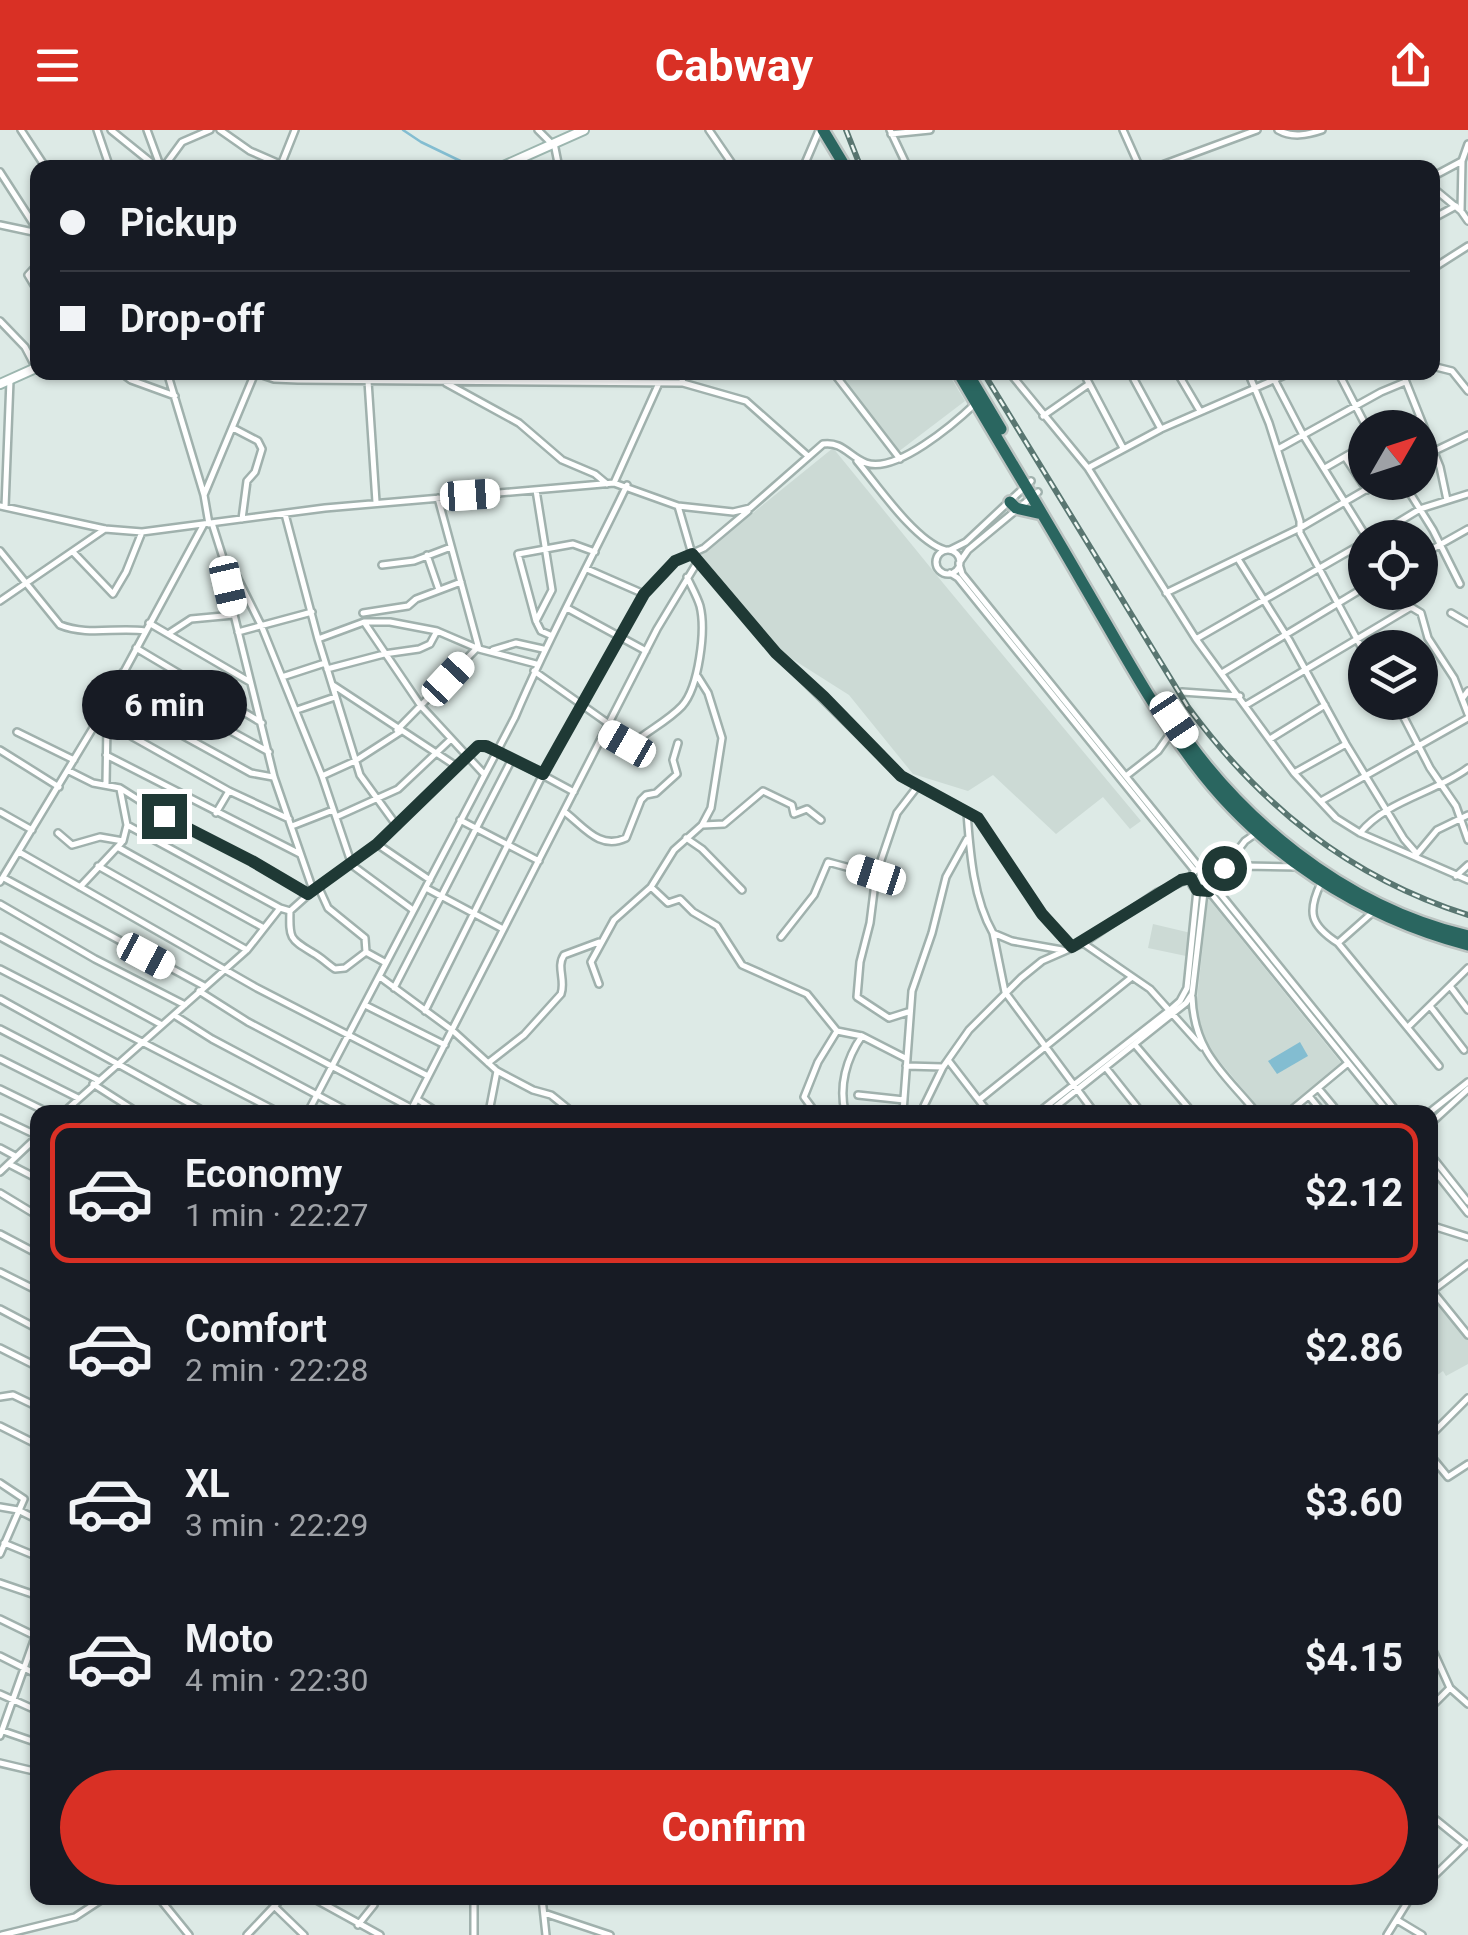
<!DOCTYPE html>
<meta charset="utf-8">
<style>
:root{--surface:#171b24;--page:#242831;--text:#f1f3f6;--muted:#9ea1a6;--line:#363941;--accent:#d93025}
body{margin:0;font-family:Roboto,sans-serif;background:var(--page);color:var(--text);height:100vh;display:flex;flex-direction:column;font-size:38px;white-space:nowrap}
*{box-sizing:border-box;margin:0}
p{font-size:32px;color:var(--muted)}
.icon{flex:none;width:55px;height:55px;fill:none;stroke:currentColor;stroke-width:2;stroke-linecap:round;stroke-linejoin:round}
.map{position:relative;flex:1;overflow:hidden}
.sheet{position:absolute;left:30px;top:975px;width:1408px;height:800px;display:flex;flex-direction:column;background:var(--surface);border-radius:20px;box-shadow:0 2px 8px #0004}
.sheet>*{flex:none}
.guide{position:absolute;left:30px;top:30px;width:1410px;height:220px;border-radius:20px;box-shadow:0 2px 8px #0004;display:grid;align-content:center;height:220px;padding:0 30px;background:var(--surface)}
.needle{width:65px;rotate:51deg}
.controls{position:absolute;left:1348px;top:280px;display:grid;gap:20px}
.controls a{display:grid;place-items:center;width:90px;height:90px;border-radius:50%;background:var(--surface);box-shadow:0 2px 8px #0004;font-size:50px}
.end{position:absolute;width:45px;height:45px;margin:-22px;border:12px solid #1f3935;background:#fff;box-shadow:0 0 0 5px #fff}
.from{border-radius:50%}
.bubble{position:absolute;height:70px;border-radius:35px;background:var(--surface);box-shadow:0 2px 8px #0004;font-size:32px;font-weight:700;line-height:70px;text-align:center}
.car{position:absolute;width:30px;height:60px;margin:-30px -15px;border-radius:12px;box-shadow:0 0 8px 2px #0007;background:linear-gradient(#fff 24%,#345 0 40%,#fff 0 76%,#345 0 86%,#fff 0)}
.guide b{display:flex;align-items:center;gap:35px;height:95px;font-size:38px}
.guide b+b{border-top:2px solid var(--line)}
.guide i{width:25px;height:25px;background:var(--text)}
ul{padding:18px 0 0;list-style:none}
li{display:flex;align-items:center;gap:30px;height:140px;margin:0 20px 15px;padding:0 10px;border:5px solid transparent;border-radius:20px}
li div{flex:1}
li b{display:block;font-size:38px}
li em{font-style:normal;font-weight:700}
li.active{border-color:var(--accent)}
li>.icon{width:90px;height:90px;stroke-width:1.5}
.primary-button{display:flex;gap:20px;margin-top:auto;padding:20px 30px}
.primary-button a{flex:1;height:115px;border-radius:60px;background:var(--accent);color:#fff;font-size:40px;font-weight:700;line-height:115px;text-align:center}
header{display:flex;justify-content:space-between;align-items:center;height:130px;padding:0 30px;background:var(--accent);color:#fff;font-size:45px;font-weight:700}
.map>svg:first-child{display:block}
.built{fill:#ccdad5}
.water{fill:#83bdd1}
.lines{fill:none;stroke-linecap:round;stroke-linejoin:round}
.stream{stroke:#83bdd1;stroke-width:2.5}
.street-casing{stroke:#a0b1ad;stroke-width:10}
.secondary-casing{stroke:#9cb6af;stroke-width:12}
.highway-casing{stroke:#bcc4c2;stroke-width:16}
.street{stroke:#fff;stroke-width:5}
.secondary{stroke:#fff;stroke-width:8}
.highway{stroke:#2a6660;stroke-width:11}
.rail-casing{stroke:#597671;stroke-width:6}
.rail{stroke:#eef7f3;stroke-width:2.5;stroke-dasharray:8;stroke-linecap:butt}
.route{stroke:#1f3935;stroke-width:12}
</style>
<header><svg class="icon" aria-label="menu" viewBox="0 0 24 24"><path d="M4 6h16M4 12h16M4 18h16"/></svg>Cabway<svg class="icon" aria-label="share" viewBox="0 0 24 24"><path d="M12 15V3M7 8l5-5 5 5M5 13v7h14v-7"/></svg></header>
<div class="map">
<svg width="1468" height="1805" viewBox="0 0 1468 1805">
<rect width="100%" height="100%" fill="#ddeae6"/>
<!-- built -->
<path class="built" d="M 838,243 L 948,243 L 965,271 L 898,322 Z
M 833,318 L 943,453 L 1141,691 L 1130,699 L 1103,667 L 1056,704 L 993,645 L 968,661 L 913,644 L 849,565 L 778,520 L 701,425 Z
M 1208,768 L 1342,934 L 1286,982 L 1262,982 L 1206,915 L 1201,904 L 1196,878 Z
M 1153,794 L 1191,803 L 1186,826 L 1148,818 Z
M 1437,1169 L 1468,1210 L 1468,1234 L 1446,1246 L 1443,1241 L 1430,1250 L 1430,1174 Z"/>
<!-- water -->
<path class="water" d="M 1300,912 L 1308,926 L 1277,944 L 1268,931 Z"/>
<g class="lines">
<!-- stream -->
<path class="stream" d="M 403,0 L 421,12 L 475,38"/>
<defs>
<path id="street" d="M 21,0 L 46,38
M 97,0 L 110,38
M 111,0 L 158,38
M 147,0 L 161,38
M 220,0 L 250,21 L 289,38
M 538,0 L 552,14
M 709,0 L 735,38
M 890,0 L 908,38
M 1123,0 L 1140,38
M 1278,0 C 1292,8 1307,5 1322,0
M 891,4 L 930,0
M 554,13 L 559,38
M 1462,31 L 1461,81 L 1468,91
M 281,35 L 295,0
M 163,38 L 182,12 L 210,0
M 803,38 L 818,3
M 1154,38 L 1257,0
M 0,42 L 38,101
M 1432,47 L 1462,31 L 1468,14
M 1432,57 L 1461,81
M 1432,89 L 1456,76
M 0,95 L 38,103
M 1432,139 L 1468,116
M 37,160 L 28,145 L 38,134
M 0,191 L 25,217 L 36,238
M 1432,236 L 1452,241 L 1468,261
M 120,242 L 131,250 L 175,266
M 167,242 L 204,365 L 209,394
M 253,242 L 274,249 L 298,250 L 683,253 L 746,271 L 808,326
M 680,242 L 683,253
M 833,242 L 900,329
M 1009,242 L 1088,338 L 1196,509 L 1294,643 L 1336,688 L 1360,703 L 1468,750
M 1083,242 L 1123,318
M 1130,242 L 1161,299
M 1177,242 L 1200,281
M 1248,242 L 1269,293 L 1300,391 L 1300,403 L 1365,524
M 1338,242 L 1367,298
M 1402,242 L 1440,337 L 1447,370
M 368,251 L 376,372
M 1275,251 L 1303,305 L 1367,408
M 446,253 L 519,293 L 562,330 L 595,344 L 607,354
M 1043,286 L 1089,254
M 233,298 L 258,311 L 262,319 L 255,342 L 247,351 L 242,389
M 1400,298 L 1419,288
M 1278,319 L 1381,262 L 1405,252
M 1345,327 L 1367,360
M 1420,328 L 1468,305
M 857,331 C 877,355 915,411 945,420
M 1088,338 L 1161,299 L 1292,242
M 1325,338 L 1365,315
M 1403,352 L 1433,400 L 1460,454
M 614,353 L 659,253
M 536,360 L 552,460 L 536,491 L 541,501 L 550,505
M 204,365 L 255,243
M 438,368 L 479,519
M 0,376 L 105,399 L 142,402 L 325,378 L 614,353 L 678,376 L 733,382 L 750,378 L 823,314 C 842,311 850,327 866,333 C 896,344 955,293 976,273
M 678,376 L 692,424 L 776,523 L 901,646 L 978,688 L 1042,784 L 1072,817
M 5,377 L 10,250
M 285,384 L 318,509 L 360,645 L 397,696
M 212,393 L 225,434 L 227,456 L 274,647 L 313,760
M 1372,408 L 1420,379 L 1468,364
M 950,420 L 966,412 L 1031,351
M936 432a12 12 0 1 1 24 0a12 12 0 1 1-24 0Z
M 0,421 L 60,495 C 87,506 117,497 145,501
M 73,422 L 113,464 L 126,442 L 142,402
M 427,425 L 439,460
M 1420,426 L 1468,399
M 1238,429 L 1289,510 L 1346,614 L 1404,709 L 1417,724
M 959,433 L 968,420 L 1038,362
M 225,434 L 237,447 L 261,495 L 322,646 L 352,735 L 413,780
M 959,434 L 962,444 L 1200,738
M 382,435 L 414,431 L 451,417
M 587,439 L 644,464
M 950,443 L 958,448 L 1195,741
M 1399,462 L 1411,477 L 1421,483 L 1428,508 L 1454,548 L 1468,584
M 1166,463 L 1300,398 L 1379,352
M 0,471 L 105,399
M 567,478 L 646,521
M 363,483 L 408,476 L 416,469 L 461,452
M 1451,483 L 1468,493
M 536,491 L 518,424 L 573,414 L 595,422
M 364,492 L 390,492 L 437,501 L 479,519 L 536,534
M 149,493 L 250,552
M 238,502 L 312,482
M 168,504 L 191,489 L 234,485
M 318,509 L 364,492 L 421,576 L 483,643
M 1196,509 L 1365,412
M 136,518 L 262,593
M 493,520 L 516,513 L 543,519
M 327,539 L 384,524 L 419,519 L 430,514 L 437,501
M 534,541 L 609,594
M 123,542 L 269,622
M 1222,543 L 1365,457
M 282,547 L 325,533
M 333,555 L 456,636
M 1182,562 L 1240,566
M 111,566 L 251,643 L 273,647
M 1462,569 L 1468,561
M 1396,572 L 1430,638 L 1456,676 L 1468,710
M 1246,575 L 1411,477
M 297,580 L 335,567
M 99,588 L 229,661 L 289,689
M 397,600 L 477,518
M 17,602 L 74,630
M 605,602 L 631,615 C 647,601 668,591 682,576 C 699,557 706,500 700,476 C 697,466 691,456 687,447
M 1270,609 L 1325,575
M 0,620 L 59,657
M 106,625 L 300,724
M 69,641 L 93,653 L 120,658 L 164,686 L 252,731 L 308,764
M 1294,643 L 1346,614
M 322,646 L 355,631 L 400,602
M 1126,646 L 1158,621 L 1170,604
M 106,654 L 107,594
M 1321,671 L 1468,588
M 0,682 L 32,700
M 216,683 L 229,661
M 566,683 C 585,698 600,720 626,708 L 641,670 L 646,665 L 656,663 L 677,644 L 673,630 L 678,613
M 967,683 C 970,722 973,768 993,803 L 1012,811 L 1062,820
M 336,687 L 398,659 L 451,609
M 460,690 L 539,731
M 127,695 L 280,778
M 703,695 L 724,694 L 763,661 L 792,675 L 794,684 L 807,679 L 821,690
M 292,696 L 333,680
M 58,703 L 72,715 L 100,707 L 123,711
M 1360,703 C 1387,670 1435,663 1468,638
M 686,708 L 702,719 L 742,760
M 377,714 L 430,750
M 119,718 L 264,798
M 19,722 L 257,858 L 428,946
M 1417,724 L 1437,700 L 1468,685
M 98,736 L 247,820
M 1226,736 L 1245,711 L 1255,704
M1191 750a12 12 0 1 1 24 0a12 12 0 1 1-24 0Z
M 1213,742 L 1243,736 L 1299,737
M 1456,746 L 1468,735
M 4,748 L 204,856
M 0,752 L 99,588 L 204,394
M 1321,753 C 1307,782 1310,795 1338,813 L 1439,936
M 318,756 L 328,778 L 365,808 L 366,822
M 1214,756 L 1397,982
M 80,757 L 123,711 L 127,695 L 120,659
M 651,757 L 668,773 L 680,769 L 693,782 L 717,796 L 742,835 L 807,864 L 837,901 L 862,906 L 905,928
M 426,758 L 503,799
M 1209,761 L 1388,982
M 0,774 L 95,829 L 185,875
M 290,781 C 289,809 290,809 313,823 C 321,827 327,834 335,839 L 345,838 L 366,822 L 386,833
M 993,803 L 1005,862 L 1094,982
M 0,807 L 162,895
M 781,807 L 814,765 L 828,732 L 876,745
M 1083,813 L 1150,859 L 1202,917
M 1338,813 L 1373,782
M 0,839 L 278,982
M 380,847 L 452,900 L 497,941 L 533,960 L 551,965 L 572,982
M 599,854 L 591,832 L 614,790 L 651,757 L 674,720 L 702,695 L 711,678 L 722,608 L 708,563 L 698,547
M 1450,856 L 1468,880
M 394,858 L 512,629
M 199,861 L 248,892 L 411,978
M 1192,867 C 1194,922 1223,942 1256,982
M 0,869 L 205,982
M 365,875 L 445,915
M 1430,876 L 1464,920
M 425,881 L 543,644 L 644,464 L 675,431 L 704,418 L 748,381
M 908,882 L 889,888 L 857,867 L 860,832 L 870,793 L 876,745 L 897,683 L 917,657
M 174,885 L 212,909 L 349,982
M 1408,897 L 1468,838
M 0,899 L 98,950
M 1136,916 L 1192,982
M 0,929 L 78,968
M 948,930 L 988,982
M 488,933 L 524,905 L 561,864 C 566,850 556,837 564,825 L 599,812
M 906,936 L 943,937
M 1106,938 L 1141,982
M 93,954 L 137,982
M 1318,958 L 1338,982
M 0,959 L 47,982
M 858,965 L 904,970
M 1309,966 L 1322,982
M 417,969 L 437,982
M 979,970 L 1132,847
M 64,982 L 247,820 L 280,778 L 290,781 L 318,756 L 377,714 L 478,616 L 496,620 L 574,662
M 308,982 L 515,587 C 548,508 590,433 627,355
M 410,982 L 657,499 L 698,431
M 489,982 L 497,941
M 815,982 L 804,967 L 818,932 L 837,901
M 845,982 C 839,956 846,929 862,906
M 903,982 L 912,861 L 932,803 L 946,747 L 967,709
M 921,982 L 943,937 L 969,900 L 1021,848 L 1042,831 L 1083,813 L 1158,762 L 1191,748
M 1039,982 L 1171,879 L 1180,871 L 1187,858 L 1197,760
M 1049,982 L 1186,873 L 1192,864 L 1204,762
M 1289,982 L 1348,933
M 1430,982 L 1468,952
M 0,988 L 38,1006
M 1430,994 L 1468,959
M 0,1018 L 15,1026
M 1430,1024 L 1468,1072
M 9,1034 L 38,1049
M 1430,1035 L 1468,1083
M 0,1042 L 38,1006
M 0,1063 L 38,1086
M 1430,1095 L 1468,1107
M 0,1104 L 38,1124
M 0,1142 L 38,1161
M 1430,1158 L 1468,1205
M 1432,1161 L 1468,1134
M 0,1179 L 38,1199
M 0,1218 L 38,1237
M 0,1267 L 13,1265 L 38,1277
M 0,1296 L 38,1315
M 1430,1306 L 1468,1268
M 1430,1325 L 1448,1347 L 1468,1334
M 0,1353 L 24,1369 L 0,1424
M 0,1377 L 18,1380 L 38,1390
M 4,1413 L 38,1427
M 0,1453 L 38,1466
M 0,1489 L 33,1505
M 1430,1514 L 1450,1558 L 1468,1574
M 0,1526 L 38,1545
M 0,1564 L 38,1581
M 1430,1578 L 1450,1558
M 3,1601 L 38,1613
M 0,1606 L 38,1499
M 0,1633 L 38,1642
M 1430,1685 L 1466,1714
M 1430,1750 L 1467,1714
M 159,1768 L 189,1805
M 313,1768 L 380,1805
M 474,1768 L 474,1805
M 542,1768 L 546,1805
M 275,1777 L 304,1805
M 544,1783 L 610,1805
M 1397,1790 L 1422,1805
M 358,1795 L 374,1775 L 374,1768
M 2,1805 L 75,1787 L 104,1768
M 247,1805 L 282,1768
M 1387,1805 L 1410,1768"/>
<path id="secondary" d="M 499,38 L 584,0
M 0,254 L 38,237"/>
<path id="highway" d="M 823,0 L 846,38
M 958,242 C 999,313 1042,382 1082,452 C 1118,513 1152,577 1194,633 C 1261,723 1361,787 1468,815
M 967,242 L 1001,299
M 1010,372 L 1016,378 L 1042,384
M 1168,582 C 1235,688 1344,777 1468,806"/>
</defs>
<!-- street casing -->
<use href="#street" class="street-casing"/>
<!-- secondary casing -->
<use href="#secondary" class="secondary-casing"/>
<!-- highway casing -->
<use href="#highway" class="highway-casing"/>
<!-- street -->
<use href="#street" class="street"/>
<!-- secondary -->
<use href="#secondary" class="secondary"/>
<!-- highway -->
<use href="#highway" class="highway"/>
<defs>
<path id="rail" d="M 846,0 L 861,38
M 983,242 L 1188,577 C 1261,676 1349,747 1468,785"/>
</defs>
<!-- rail casing -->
<use href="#rail" class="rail-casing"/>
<!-- rail -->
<use href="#rail" class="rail"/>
</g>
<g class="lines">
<!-- route -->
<path class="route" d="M 164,686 L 252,731 L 308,764 L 377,714 L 478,616 L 486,616 L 543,644 L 644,464 L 675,431 L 692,424 L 776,523 L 824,567 L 901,646 L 978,688 L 1042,784 L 1072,817 L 1181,750 L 1191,748 L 1197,760 L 1209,761 L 1216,752 L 1213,742 L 1224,738"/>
</g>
</svg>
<div class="controls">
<a><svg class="needle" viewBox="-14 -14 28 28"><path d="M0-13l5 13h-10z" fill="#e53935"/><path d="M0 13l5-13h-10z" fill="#9ea1a6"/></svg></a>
<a><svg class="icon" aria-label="locate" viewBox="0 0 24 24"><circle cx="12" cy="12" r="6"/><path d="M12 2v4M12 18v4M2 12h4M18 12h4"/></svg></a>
<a><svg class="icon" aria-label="layers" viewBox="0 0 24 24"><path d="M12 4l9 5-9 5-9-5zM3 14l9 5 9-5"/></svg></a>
</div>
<i class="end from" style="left:1224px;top:738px"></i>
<i class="end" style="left:164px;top:686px"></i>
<div class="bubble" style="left:82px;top:540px;width:165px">6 min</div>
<i class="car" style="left:470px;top:365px;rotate:86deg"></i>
<i class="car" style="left:228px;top:456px;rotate:167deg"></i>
<i class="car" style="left:448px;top:549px;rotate:43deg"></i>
<i class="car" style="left:1174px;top:590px;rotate:146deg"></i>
<i class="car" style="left:627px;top:614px;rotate:300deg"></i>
<i class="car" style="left:876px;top:745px;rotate:288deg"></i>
<i class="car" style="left:146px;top:826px;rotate:118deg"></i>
<div class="guide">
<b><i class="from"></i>Pickup</b>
<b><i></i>Drop-off</b>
</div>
<section class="sheet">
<ul>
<li class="active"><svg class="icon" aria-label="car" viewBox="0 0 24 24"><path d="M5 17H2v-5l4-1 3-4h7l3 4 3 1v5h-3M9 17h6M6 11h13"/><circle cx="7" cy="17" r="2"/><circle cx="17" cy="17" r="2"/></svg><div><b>Economy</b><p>1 min · 22:27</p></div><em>$2.12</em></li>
<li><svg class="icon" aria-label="car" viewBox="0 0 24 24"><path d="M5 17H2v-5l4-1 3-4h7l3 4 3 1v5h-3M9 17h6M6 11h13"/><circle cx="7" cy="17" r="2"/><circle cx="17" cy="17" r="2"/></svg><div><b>Comfort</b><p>2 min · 22:28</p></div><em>$2.86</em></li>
<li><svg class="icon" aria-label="car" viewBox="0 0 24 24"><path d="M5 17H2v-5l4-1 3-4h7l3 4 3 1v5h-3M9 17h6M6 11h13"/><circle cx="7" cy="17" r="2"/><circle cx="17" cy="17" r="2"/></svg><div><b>XL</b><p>3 min · 22:29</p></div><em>$3.60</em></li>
<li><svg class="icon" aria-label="car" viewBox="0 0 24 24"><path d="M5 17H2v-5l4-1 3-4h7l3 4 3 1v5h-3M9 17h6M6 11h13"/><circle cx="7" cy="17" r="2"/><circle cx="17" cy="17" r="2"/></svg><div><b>Moto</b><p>4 min · 22:30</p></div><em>$4.15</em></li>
</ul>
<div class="primary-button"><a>Confirm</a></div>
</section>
</div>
